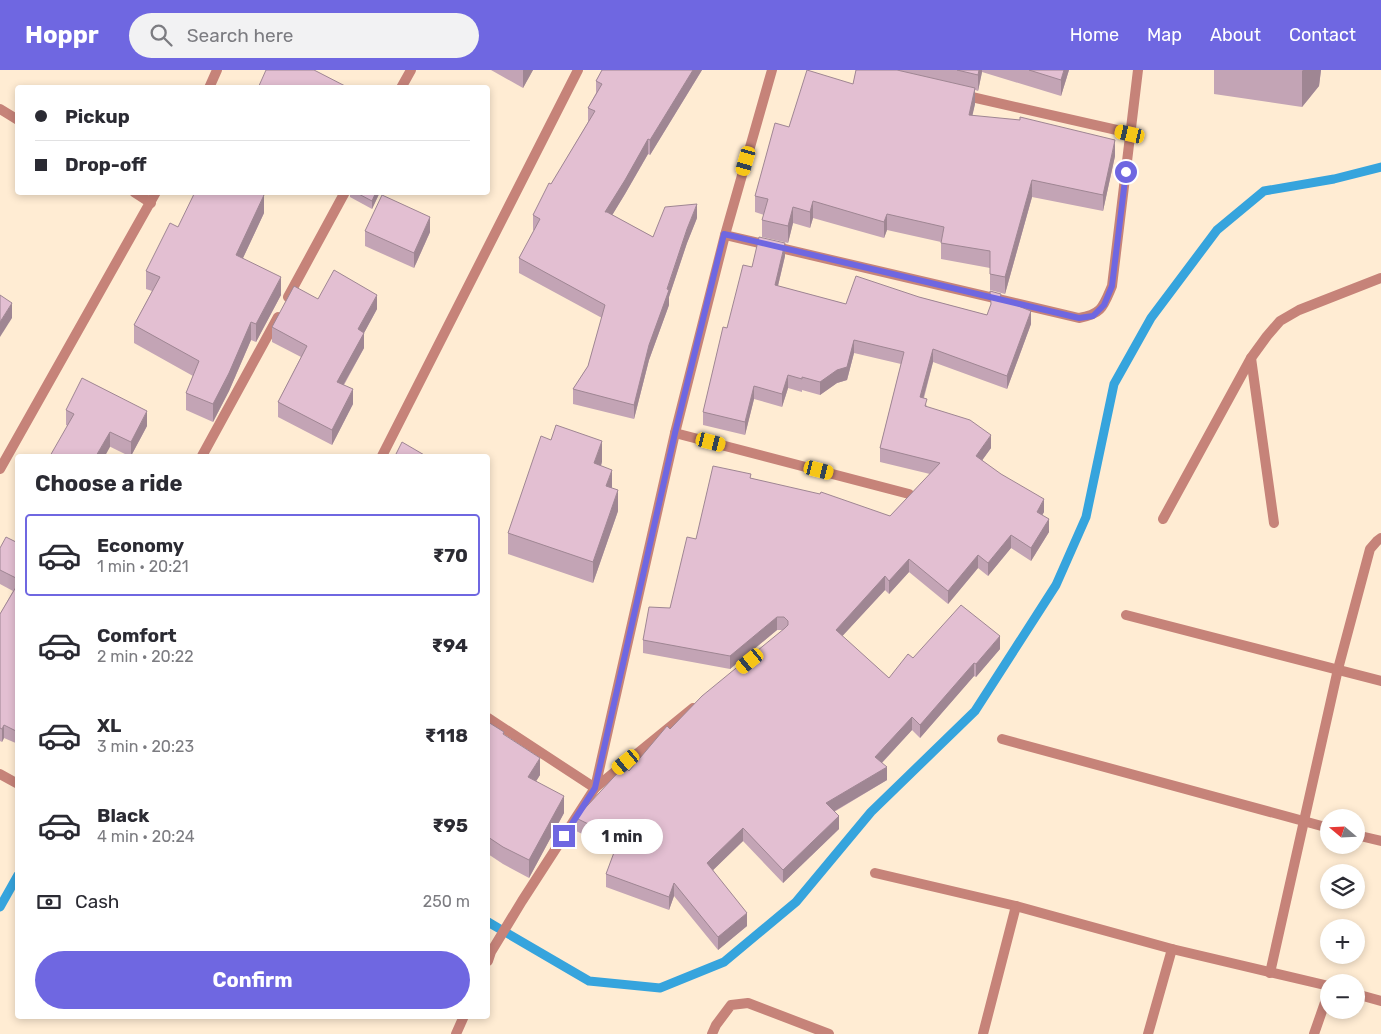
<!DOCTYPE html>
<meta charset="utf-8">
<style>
:root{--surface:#fff;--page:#f2f2f3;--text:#2b2b33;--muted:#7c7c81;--line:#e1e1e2;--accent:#6f67e1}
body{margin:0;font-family:Rubik,sans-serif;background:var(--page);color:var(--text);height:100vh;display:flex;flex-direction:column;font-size:19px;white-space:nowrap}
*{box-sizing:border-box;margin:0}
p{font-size:16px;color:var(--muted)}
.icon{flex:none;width:28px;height:28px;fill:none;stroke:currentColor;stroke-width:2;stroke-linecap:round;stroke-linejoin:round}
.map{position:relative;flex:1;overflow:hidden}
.side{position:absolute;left:15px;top:384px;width:475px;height:565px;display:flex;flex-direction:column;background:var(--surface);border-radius:5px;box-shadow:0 2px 8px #0003}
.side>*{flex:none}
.guide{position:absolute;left:15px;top:15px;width:475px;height:110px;border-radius:5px;box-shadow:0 2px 8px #0003;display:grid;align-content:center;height:110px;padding:0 20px;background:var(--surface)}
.needle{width:32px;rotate:289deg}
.tools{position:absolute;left:1320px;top:739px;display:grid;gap:10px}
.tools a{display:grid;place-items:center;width:45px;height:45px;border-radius:50%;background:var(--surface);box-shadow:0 2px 8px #0003;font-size:25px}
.end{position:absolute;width:22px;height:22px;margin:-11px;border:6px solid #6f67e1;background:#fff;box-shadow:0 0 0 2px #fff}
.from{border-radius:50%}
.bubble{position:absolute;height:35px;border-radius:18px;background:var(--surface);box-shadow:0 2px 8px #0003;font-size:16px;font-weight:700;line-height:35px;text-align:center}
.car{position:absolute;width:15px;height:30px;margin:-15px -8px;border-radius:6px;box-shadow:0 0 4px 1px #0007;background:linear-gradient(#f5c518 24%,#345 0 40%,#f5c518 0 76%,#345 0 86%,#f5c518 0)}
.guide b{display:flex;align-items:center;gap:18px;height:48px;font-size:19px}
.guide b+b{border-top:1px solid var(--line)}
.guide i{width:12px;height:12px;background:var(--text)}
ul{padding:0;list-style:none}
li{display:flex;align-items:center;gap:15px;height:82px;margin:0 10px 8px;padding:0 10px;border:2px solid transparent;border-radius:5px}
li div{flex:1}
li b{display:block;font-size:19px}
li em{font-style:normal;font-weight:700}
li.selected{border-color:var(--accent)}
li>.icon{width:45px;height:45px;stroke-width:1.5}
h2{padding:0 20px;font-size:22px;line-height:60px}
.pay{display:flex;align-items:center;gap:12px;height:55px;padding:0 20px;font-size:19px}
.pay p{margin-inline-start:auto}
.cta{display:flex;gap:10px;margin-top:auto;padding:10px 20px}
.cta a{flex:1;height:58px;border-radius:30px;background:var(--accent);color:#fff;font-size:20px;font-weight:700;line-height:58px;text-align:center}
header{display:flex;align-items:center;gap:30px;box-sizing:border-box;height:70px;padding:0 25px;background:var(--accent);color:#fff}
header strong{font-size:24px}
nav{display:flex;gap:28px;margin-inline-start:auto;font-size:18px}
.search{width:350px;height:45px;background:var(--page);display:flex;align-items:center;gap:12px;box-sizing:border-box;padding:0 18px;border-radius:28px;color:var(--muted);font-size:19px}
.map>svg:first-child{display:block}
</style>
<header>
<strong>Hoppr</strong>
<div class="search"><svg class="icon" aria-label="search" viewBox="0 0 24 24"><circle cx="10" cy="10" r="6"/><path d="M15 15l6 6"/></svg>Search here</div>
<nav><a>Home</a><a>Map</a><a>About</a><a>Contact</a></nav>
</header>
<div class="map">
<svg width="1381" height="964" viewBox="0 0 1381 964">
<rect width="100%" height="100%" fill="#ffecd3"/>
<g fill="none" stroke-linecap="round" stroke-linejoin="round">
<!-- stream -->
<g stroke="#36a4dd" stroke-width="9">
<polyline points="0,837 18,805"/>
<polyline points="488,852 589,911 660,918 724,892 796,832 871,742 975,641 1056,515 1086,447 1114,314 1151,248 1217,160 1264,121 1334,109 1381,97"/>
</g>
<!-- minor -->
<g stroke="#c68379" stroke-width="10">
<polyline points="209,18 217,0"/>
<polyline points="401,18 411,0"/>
<polyline points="963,25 1130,63"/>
<polyline points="0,39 18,50"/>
<polyline points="134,122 151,133"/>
<path d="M725,165L1079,248C1102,244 1103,237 1112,216L1138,0"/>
<polyline points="288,227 345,122"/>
<polyline points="1251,288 1274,453"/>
<polyline points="675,363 909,424"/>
<polyline points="202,386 278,247"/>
<polyline points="382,386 578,0"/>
<polyline points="0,399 156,122"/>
<polyline points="1163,449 1251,288 1267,266 1280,251 1299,240 1381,208"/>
<polyline points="1126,545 1381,611"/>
<polyline points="488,648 595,718 693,638"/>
<polyline points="1002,669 1329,758"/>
<polyline points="0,704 18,714"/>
<polyline points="1356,765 1381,771"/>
<polyline points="875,803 1016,836 1172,879 1329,916"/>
<polyline points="488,891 491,882 522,831 595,718 675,363 725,165 772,0"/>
<polyline points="1270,903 1338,599 1370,479 1377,471 1381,468"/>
<polyline points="1356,924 1381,931"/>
<polyline points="456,964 464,946"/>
<polyline points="712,964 716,955 731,935 748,933 829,964"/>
<polyline points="983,964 1016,836"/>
<polyline points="1148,964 1172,879"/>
<polyline points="1314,964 1329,921"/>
</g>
</g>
<!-- wall -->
<g fill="#c3a4b5">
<polygon points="491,0 533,0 523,18"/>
<polygon points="602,0 702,0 650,85 648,84 625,124 612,145 653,167 697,148 687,173 669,227 669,235 649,290 634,349 573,334 573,319 588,296 602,248 519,203 519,188 534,161 533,160 533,145 588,52 588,38 596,23 596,11"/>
<polygon points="856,0 1069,0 1061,26 982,2 978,21 975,20 975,34 972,45 1115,86 1103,141 1032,127 1005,224 990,220 990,198 941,189 941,172 887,160 884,168 813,148 810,158 793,153 788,173 762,167 762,150 764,145 755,142 755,126 789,57 853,14"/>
<polygon points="1214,0 1321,0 1319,16 1302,37 1214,24"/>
<polygon points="260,122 264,143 243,188 281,225 256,272 251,270 229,321 213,352 186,340 186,323 193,306 134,273 134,255 152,221 146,219 146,201"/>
<polygon points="350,122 380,122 372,139 350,127"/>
<polygon points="365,161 430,162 414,198 365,176"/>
<polygon points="785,186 778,216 846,234 919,227 987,245 1001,230 1031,254 1007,319 933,292 924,328 927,337 991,378 982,390 1044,442 1042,445 1049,462 1031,491 1011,478 988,506 978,498 948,534 909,502 889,524 885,520 842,566 889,608 913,588 1000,579 976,607 974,606 920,668 912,660 882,693 887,710 834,742 839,759 783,813 743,771 713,800 747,856 718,880 674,826 669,840 606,817 606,804 615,780 576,761 576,748 629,701 670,659 783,560 777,560 730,599 643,583 643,570 670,538 696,469 751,408 890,446 930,404 880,392 880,378 901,294 854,283 847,310 837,313 820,325 802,320 802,322 788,318 782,337 754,329 745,365 703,355 703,342 727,258 752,197"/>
<polygon points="318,229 377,239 364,263 364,278 344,315 353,334 332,375 278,347 278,332 301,287 272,272 272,257"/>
<polygon points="66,340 147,356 131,386 129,386 66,355"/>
<polygon points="602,392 601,396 612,418 618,441 593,513 508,484 508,463"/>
<polygon points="18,473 18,674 4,668 2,672 0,671 0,544 13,521 0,514 0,478"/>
<polygon points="488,652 504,665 540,705 536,711 564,743 529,808 503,794 488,784"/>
</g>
<!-- shaded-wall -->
<g fill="#9f8693">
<polygon points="523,0 533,0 523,18"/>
<polygon points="693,0 702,0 650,85 650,70"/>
<polygon points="979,0 982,0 982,2 978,21 978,5"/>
<polygon points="1064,0 1069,0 1061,26 1061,10"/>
<polygon points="1303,0 1321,0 1319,16 1302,37 1302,1"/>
<polygon points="975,18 975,34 969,61 969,45"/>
<polygon points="648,69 648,84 625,124 605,157 605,142"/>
<polygon points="1115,70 1115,86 1103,141 1103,125"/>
<polygon points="1032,110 1032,127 1005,224 1005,207"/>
<polygon points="257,122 260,122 260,134 264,125 264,143 236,203 236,185"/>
<polygon points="376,122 380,122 372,139 372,131"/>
<polygon points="813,131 813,148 810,158 810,142"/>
<polygon points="697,134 697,148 687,173 669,227 669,235 649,290 634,349 634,335 649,275 687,159"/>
<polygon points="793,137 793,153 788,173 788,156"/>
<polygon points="887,144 887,160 884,168 884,152"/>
<polygon points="430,147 430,162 414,198 414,183"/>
<polygon points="785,173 785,186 775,228 775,215"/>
<polygon points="281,207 281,225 256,272 256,254"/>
<polygon points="377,225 377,239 364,263 364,278 337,326 337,312 358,259"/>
<polygon points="12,233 12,248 0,267 0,252"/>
<polygon points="1031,241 1031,254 1007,319 1007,306"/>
<polygon points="251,252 251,270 229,321 213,352 213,334"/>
<polygon points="854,270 854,283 847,310 837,313 820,325 820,312"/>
<polygon points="933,279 933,292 920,340 920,327"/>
<polygon points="788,305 788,318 782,337 782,324"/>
<polygon points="754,316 754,329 745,365 745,352"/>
<polygon points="353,319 353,334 332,375 332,360"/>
<polygon points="147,341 147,356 131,386 131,372"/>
<polygon points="110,362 110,377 105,386 96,386"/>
<polygon points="991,365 991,378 976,399 976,386"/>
<polygon points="602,371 602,392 594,415 594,393"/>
<polygon points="612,400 612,421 606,416"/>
<polygon points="618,420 618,441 593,513 593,492"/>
<polygon points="1044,429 1044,442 1037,455 1037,442"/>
<polygon points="1049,449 1049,462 1031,491 1031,478"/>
<polygon points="1011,465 1011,478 988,506 988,493"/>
<polygon points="978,485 978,498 948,534 948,521"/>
<polygon points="909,489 909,502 889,524 889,511"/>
<polygon points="885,506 885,520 836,573 836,560"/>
<polygon points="777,547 777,560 730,599 730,586"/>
<polygon points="1000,566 1000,579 976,607 976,594"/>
<polygon points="974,593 974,606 920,668 920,655"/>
<polygon points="912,647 912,660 875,700 875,687"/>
<polygon points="4,655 4,668 2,672 2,659"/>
<polygon points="540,688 540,705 528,724 528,707"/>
<polygon points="887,697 887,710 826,746 826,733"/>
<polygon points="564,726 564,743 529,808 529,790"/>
<polygon points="839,746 839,759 783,813 783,800"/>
<polygon points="743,758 743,771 707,806 707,793"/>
<polygon points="674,813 674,826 669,840 669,827"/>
<polygon points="747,843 747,856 718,880 718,867"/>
</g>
<!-- building -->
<g fill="#e3bfd2" stroke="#9f8693">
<polygon points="266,0 314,0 349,18 258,18"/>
<polygon points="602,0 693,0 650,70 648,69 625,110 605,142 607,142 653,167 665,137 697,134 687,159 667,219 669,220 649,275 634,335 573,319 588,296 605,235 519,188 540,149 533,145 549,113 551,114 595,41 588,38 602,14 596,11"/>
<polygon points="807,0 853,14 856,0 897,0 975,18 969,45 1020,50 1020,47 1115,70 1103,125 1032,110 1005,207 990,204 990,181 941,173 944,157 887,144 884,152 813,131 810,142 793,137 788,156 762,150 768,129 755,126 775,53 789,57"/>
<polygon points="957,0 979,0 978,5"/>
<polygon points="1029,0 1064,0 1061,10"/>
<polygon points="195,122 257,122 264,125 236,185 281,207 256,254 251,252 229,303 213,334 186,323 199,291 134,255 160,207 146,201 170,153 178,157"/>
<polygon points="355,122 376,122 372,131"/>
<polygon points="382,125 430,147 414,183 365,161"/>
<polygon points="759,167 785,173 775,215 846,234 856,206 919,227 987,245 991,234 990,221 1001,224 1000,229 1031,241 1007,306 933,279 920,327 927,329 925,336 970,350 991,365 976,386 1001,404 1044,429 1037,442 1049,449 1031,478 1011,465 988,493 978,485 948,521 909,489 889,511 885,506 836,560 889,608 908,584 913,588 961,535 1000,566 976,594 974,593 920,655 912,647 875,687 887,697 826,733 839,746 783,800 743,758 707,793 747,843 718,867 674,813 669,827 606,804 619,769 576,748 624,696 629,701 667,656 670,659 702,626 785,558 788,555 788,551 784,547 777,547 730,586 643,570 649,537 670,538 687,467 696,469 713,396 751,404 750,408 820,424 821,422 890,446 940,393 880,378 904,282 854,270 847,297 837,300 820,312 802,307 802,309 788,305 782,324 754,316 745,352 703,342 723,257 727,258 743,195 752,197"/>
<polygon points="334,200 377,225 358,259 364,263 337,312 353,319 332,360 278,332 307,276 272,257 294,216 318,229"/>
<polygon points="0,225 12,233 0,252"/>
<polygon points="82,308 147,341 131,372 110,362 96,386 50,386 74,344 66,340"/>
<polygon points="556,355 602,371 594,393 612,400 606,416 618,420 593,492 508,463 541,366 551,370"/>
<polygon points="402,372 426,386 395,386"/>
<polygon points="6,467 18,473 18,509 0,500 0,478"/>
<polygon points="16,517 18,518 18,662 4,655 2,659 0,658 0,544"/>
<polygon points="488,652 504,662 503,664 540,688 528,707 564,726 529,790 503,777 488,767"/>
</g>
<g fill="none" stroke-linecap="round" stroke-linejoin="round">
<!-- route -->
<polyline stroke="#6f67e1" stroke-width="6" points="564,766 595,718 675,363 724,164 1079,248 1093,246 1104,235 1112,216 1126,102"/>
</g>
</svg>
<div class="tools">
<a><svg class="needle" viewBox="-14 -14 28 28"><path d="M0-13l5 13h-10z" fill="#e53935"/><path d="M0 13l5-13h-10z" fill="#7c7c81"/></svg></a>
<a><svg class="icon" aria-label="layers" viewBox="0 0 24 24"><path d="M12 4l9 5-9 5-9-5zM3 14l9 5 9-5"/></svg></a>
<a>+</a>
<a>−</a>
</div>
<i class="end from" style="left:1126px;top:102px"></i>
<i class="end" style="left:564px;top:766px"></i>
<div class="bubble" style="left:581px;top:749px;width:82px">1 min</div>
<i class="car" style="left:1130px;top:64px;rotate:283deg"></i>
<i class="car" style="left:746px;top:91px;rotate:196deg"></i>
<i class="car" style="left:711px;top:372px;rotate:104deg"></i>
<i class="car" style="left:819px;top:400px;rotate:104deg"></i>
<i class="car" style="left:750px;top:591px;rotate:231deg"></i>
<i class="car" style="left:626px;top:692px;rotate:231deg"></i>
<div class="guide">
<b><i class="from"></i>Pickup</b>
<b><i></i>Drop-off</b>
</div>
<section class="side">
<h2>Choose a ride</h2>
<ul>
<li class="selected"><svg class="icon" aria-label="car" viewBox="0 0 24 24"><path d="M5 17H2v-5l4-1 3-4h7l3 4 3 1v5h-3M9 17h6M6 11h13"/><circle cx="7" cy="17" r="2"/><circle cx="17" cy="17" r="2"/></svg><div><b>Economy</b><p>1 min · 20:21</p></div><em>₹70</em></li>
<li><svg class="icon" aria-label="car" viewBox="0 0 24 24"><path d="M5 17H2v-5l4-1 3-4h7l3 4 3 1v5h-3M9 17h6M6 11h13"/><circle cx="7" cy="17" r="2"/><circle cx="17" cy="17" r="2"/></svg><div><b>Comfort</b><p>2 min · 20:22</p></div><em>₹94</em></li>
<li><svg class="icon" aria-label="car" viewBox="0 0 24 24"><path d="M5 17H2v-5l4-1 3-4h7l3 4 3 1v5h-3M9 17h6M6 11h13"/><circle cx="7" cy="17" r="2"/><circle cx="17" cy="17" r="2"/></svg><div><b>XL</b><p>3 min · 20:23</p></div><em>₹118</em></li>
<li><svg class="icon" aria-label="car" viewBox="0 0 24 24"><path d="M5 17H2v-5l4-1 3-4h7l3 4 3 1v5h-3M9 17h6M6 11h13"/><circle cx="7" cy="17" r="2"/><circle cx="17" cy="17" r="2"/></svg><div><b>Black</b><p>4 min · 20:24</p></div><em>₹95</em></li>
</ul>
<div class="pay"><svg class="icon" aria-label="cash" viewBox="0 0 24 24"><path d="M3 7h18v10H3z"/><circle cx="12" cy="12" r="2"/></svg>Cash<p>250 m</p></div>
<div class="cta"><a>Confirm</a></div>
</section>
</div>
